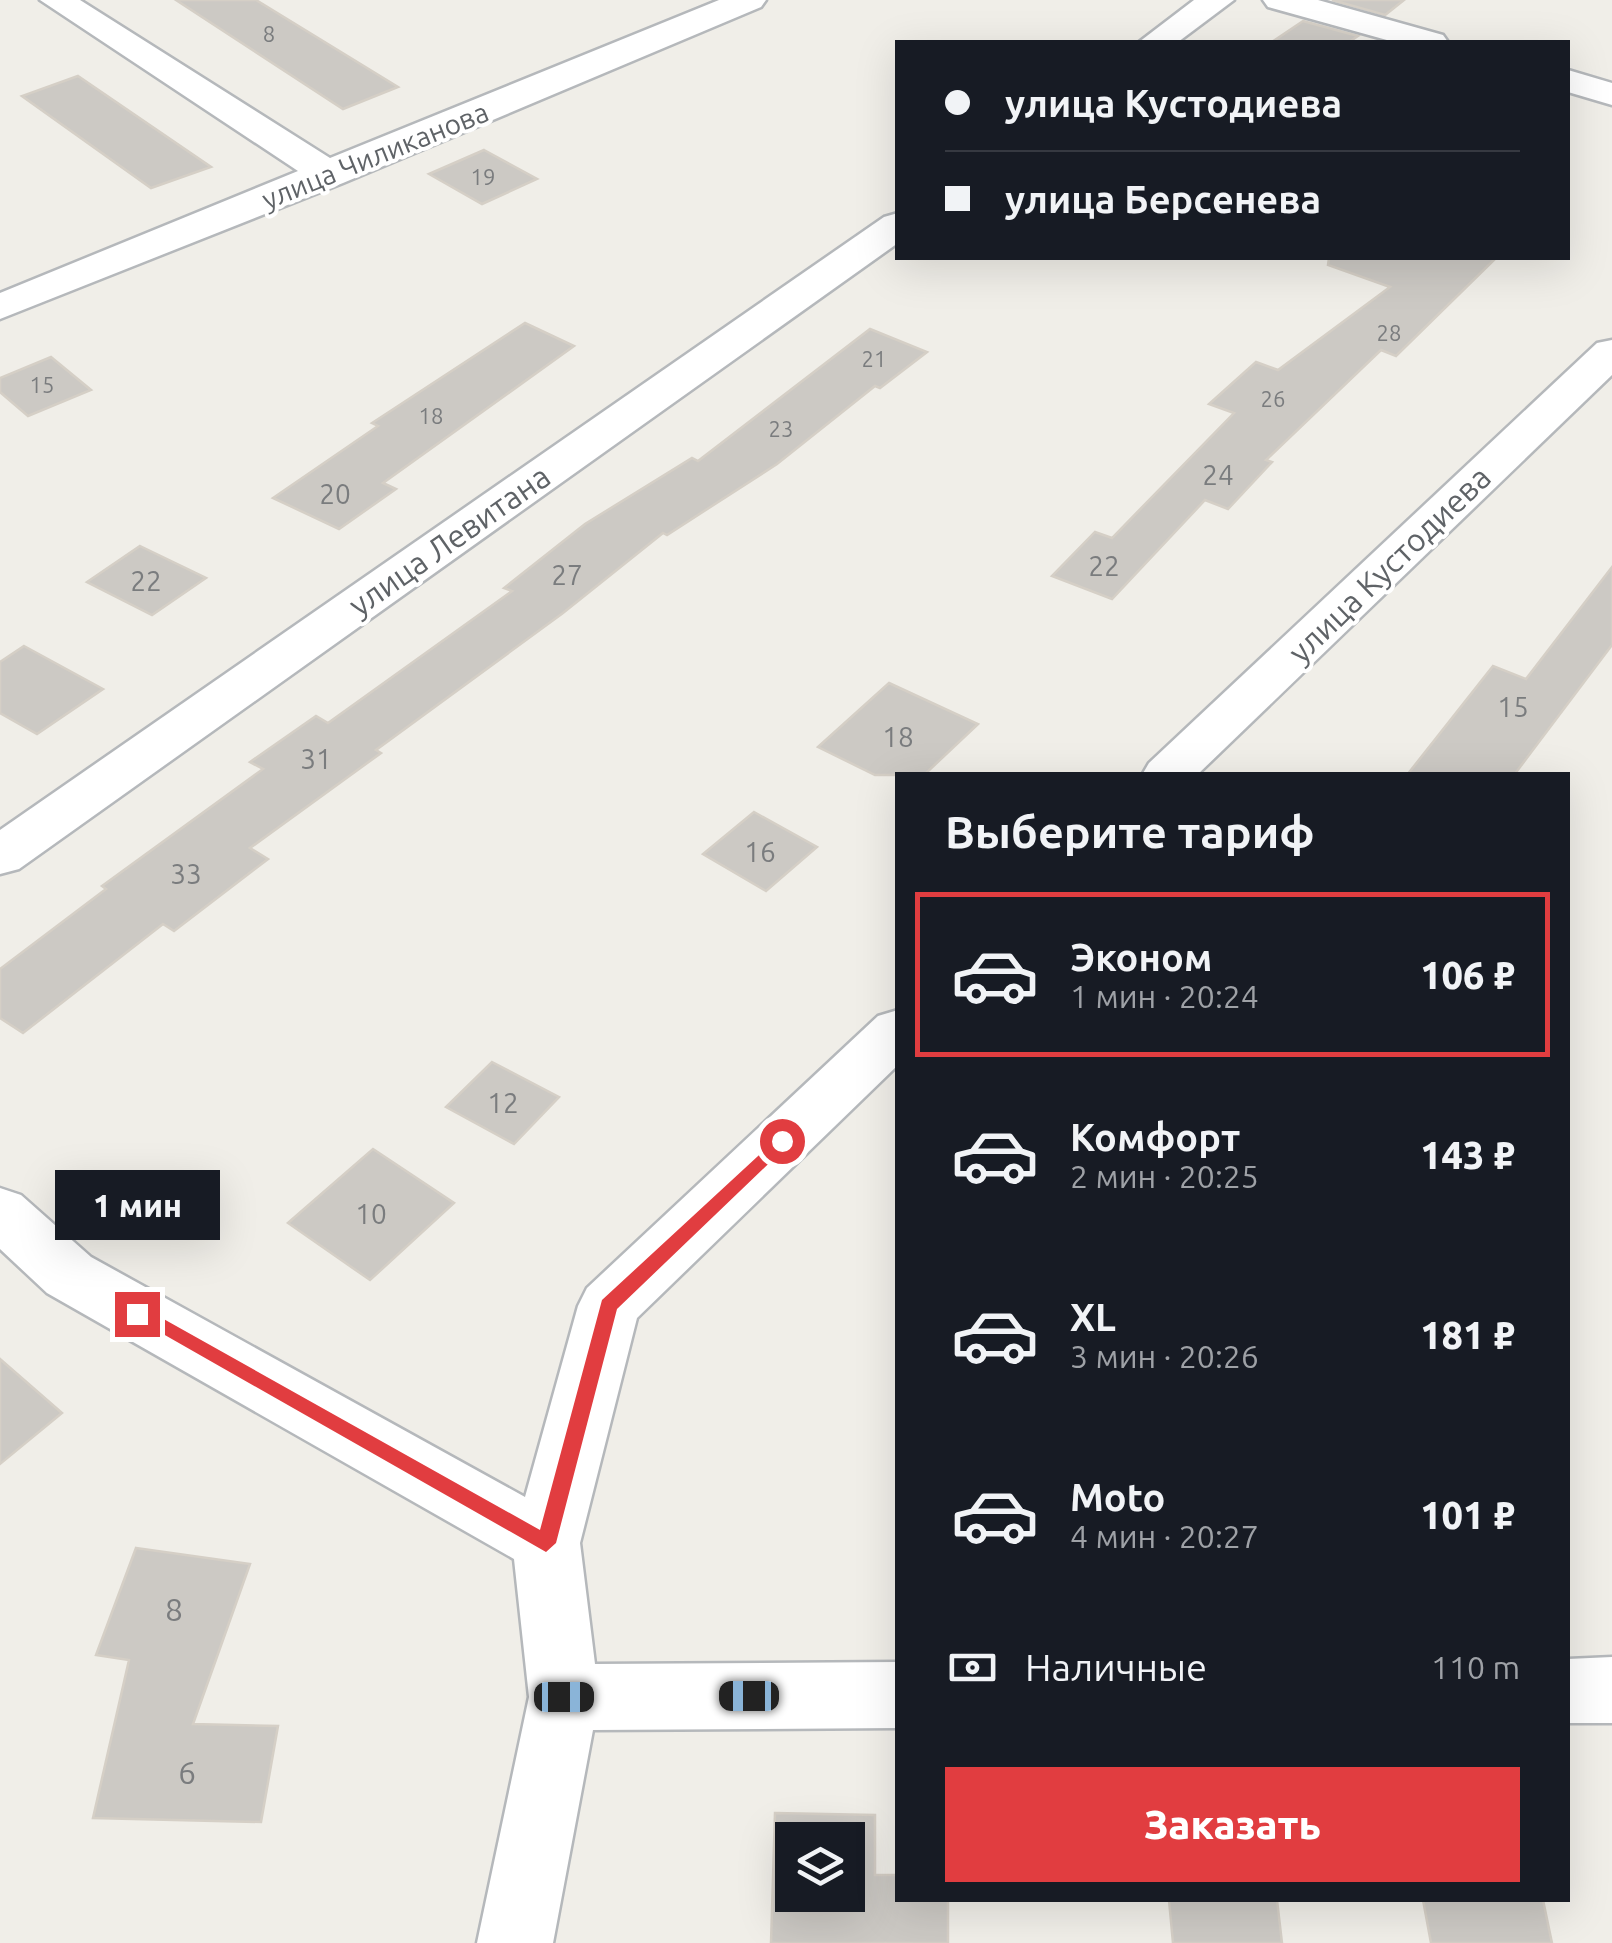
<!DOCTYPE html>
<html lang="ru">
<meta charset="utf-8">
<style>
:root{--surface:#171b24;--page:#20242c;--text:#f1f3f6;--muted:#9ea1a6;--line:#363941;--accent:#e13d40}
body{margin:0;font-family:Ubuntu,sans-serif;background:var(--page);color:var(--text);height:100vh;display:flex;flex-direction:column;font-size:38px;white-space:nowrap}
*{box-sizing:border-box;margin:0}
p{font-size:32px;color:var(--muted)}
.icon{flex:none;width:55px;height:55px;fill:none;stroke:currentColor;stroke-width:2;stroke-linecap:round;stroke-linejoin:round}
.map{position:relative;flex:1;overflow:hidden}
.details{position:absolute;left:895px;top:772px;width:675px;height:1130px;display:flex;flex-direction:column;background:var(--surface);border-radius:0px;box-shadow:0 10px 40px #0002}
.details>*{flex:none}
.guide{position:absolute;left:895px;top:40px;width:675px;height:220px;border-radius:0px;box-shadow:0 10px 40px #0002;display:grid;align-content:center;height:220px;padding:0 50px;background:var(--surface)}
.tools{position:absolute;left:775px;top:1822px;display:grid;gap:20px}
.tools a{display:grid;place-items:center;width:90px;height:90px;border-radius:0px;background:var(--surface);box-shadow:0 10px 40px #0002;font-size:50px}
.end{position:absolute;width:45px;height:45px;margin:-22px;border:12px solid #e13d40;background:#fff;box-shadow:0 0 0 5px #fff}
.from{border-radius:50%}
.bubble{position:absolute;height:70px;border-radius:0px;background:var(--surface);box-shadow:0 10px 40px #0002;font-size:32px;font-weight:800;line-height:70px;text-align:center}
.car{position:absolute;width:30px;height:60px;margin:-30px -15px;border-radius:12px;box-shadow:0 0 8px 2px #0007;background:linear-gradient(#222 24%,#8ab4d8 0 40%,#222 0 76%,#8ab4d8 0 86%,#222 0)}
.guide b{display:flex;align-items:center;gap:35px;height:95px;font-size:38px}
.guide b+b{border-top:2px solid var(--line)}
.guide i{width:25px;height:25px;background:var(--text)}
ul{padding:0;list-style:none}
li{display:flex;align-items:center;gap:30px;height:165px;margin:0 20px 15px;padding:0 30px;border:5px solid transparent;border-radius:0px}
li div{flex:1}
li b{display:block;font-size:38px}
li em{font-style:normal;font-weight:800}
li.current{border-color:var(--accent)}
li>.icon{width:90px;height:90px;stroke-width:1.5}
h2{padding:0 50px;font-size:45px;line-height:120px}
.pay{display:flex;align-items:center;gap:25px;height:110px;padding:0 50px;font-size:38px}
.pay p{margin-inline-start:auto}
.action{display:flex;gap:20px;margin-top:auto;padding:20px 50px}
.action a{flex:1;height:115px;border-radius:0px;background:var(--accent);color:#fff;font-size:40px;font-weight:800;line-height:115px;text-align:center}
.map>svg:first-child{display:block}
</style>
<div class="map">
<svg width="1612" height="1943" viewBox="0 0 1612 1943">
<rect width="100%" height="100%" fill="#f0eee8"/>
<!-- building -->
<g fill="#ccc9c4" stroke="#d5cfc6" stroke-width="2.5" fill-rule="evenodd">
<polygon points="176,0 256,0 398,87 343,109"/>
<polygon points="1332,0 1404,0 1385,15"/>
<polygon points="1303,21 1358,36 1349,42 1272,42"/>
<polygon points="78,76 211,167 151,188 22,96"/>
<polygon points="484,150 537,179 482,204 429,174"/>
<polygon points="1329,258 1496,258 1396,356 1381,350 1266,460 1272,462 1228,509 1205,500 1112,599 1052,576 1095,532 1112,538 1234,413 1209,404 1256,362 1278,370 1390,287 1328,265"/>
<polygon points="525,323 574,346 383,483 396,489 339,529 273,498 378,426 372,423"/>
<polygon points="870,329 927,352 880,388 875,386 777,464 667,535 663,533 563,613 376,750 381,753 250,848 268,859 174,931 163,924 23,1033 0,1018 0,969 106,889 102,886 263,769 250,762 316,716 328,723 512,591 504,588 585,524 692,458 698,461"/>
<polygon points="51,357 91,390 28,416 0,392 0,378"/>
<polygon points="140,546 206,578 152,615 87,582"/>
<polygon points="1612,567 1612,645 1514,775 1407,775 1493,666 1526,679"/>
<polygon points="24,646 103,689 37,734 0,713 0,662"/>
<polygon points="889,683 978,724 924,775 875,775 818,747"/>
<polygon points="754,812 817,847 766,891 703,854"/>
<polygon points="492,1062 559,1097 514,1144 446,1107"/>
<polygon points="373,1149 454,1203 370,1280 288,1223"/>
<polygon points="0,1359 62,1413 0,1464"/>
<polygon points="136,1548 250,1564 193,1724 278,1726 261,1822 93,1818 129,1660 96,1655"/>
<path d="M775,1813L875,1815V1875H898V1900H948V1943H771ZM792,1840H848V1895H792Z"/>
<polygon points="1169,1900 1277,1900 1282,1943 1173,1943"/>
<polygon points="1423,1900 1543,1900 1552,1943 1431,1943"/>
</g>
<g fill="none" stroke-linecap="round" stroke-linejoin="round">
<!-- minor casing -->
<g stroke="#b5b8bb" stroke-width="5">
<g id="minor">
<polygon points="40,0 80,0 330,158 719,0 766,0 761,7 343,183 0,319 0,293 298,171"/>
<polygon points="1194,0 1234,0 1178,42 1139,42"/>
<polygon points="1263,0 1318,0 1443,35 1448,42 1394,42 1268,7"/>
<polygon points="1568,70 1612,83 1612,105 1568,92"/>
<polygon points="898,213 898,243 19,869 0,874 0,830 884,217"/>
<polygon points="1612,340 1612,375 1197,775 1142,775 1149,763 1597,343"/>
<polygon points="898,1010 898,1065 637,1318 580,1543 595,1664 898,1662 898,1728 593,1730 553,1943 477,1943 529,1697 514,1559 47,1293 0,1249 0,1188 21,1195 91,1257 525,1497 578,1306 587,1288 878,1016"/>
<polygon points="1612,1657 1612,1723 1568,1723 1568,1659"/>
</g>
</g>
<!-- minor -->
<use href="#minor" fill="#fff" fill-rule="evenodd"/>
</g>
<!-- route -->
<polygon fill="#e13d40" points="782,1134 788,1136 788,1145 617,1309 556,1543 546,1552 128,1314 137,1306 144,1308 540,1530 602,1300"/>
<g text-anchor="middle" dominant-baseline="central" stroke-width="8" stroke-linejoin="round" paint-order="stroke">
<!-- far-number labels -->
<g font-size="22" fill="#7a7c7e">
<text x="269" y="33">8</text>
<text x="483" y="176">19</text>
<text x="1389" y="332">28</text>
<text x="874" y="358">21</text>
<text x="42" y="384">15</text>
<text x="1273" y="398">26</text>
<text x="431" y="415">18</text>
<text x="781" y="428">23</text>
</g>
<!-- far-street labels -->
<g font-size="28" fill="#5f6367" stroke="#fff">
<text transform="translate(375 155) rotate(-22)">улица Чиликанова</text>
</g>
<!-- number labels -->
<g font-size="28" fill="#7a7c7e">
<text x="1218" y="474">24</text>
<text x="335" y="493">20</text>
<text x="1104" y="565">22</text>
<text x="567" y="574">27</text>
<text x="146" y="580">22</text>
<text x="1513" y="706">15</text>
<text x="898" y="736">18</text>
<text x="316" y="758">31</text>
<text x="760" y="851">16</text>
<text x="186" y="873">33</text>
<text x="503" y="1102">12</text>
<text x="371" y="1213">10</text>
</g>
<!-- street labels -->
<g font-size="32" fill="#5f6367" stroke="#fff">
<text transform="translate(449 540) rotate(-35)">улица Левитана</text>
<text transform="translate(1389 564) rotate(-44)">улица Кустодиева</text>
</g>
<!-- near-number labels -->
<g font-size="32" fill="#7a7c7e">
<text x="174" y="1609">8</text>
<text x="187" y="1772">6</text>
</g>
</g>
</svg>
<div class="tools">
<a><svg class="icon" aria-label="layers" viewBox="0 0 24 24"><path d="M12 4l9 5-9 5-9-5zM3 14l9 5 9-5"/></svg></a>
</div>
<i class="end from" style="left:782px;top:1141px"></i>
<i class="end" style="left:137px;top:1314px"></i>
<div class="bubble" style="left:55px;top:1170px;width:165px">1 мин</div>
<i class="car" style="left:749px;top:1696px;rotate:270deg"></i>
<i class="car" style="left:564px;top:1697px;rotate:90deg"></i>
<div class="guide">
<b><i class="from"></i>улица Кустодиева</b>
<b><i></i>улица Берсенева</b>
</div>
<section class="details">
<h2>Выберите тариф</h2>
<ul>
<li class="current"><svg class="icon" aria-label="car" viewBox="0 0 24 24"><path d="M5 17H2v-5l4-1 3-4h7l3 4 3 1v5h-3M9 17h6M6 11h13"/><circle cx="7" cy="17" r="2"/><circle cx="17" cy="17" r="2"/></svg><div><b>Эконом</b><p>1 мин · 20:24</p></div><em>106 ₽</em></li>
<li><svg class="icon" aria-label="car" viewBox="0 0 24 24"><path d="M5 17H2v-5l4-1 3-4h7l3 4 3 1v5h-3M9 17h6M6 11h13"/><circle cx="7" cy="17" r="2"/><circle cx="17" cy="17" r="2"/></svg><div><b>Комфорт</b><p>2 мин · 20:25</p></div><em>143 ₽</em></li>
<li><svg class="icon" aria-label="car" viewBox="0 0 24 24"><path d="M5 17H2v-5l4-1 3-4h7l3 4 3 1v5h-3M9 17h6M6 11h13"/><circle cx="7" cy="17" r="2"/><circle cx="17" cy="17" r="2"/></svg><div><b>XL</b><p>3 мин · 20:26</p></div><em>181 ₽</em></li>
<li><svg class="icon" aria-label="car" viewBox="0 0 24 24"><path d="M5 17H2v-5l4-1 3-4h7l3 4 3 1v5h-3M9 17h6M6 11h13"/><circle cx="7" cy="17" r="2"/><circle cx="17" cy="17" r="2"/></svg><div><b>Moto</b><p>4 мин · 20:27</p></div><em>101 ₽</em></li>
</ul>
<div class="pay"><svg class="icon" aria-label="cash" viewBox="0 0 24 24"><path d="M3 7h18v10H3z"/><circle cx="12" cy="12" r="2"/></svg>Наличные<p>110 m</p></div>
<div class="action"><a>Заказать</a></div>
</section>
</div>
